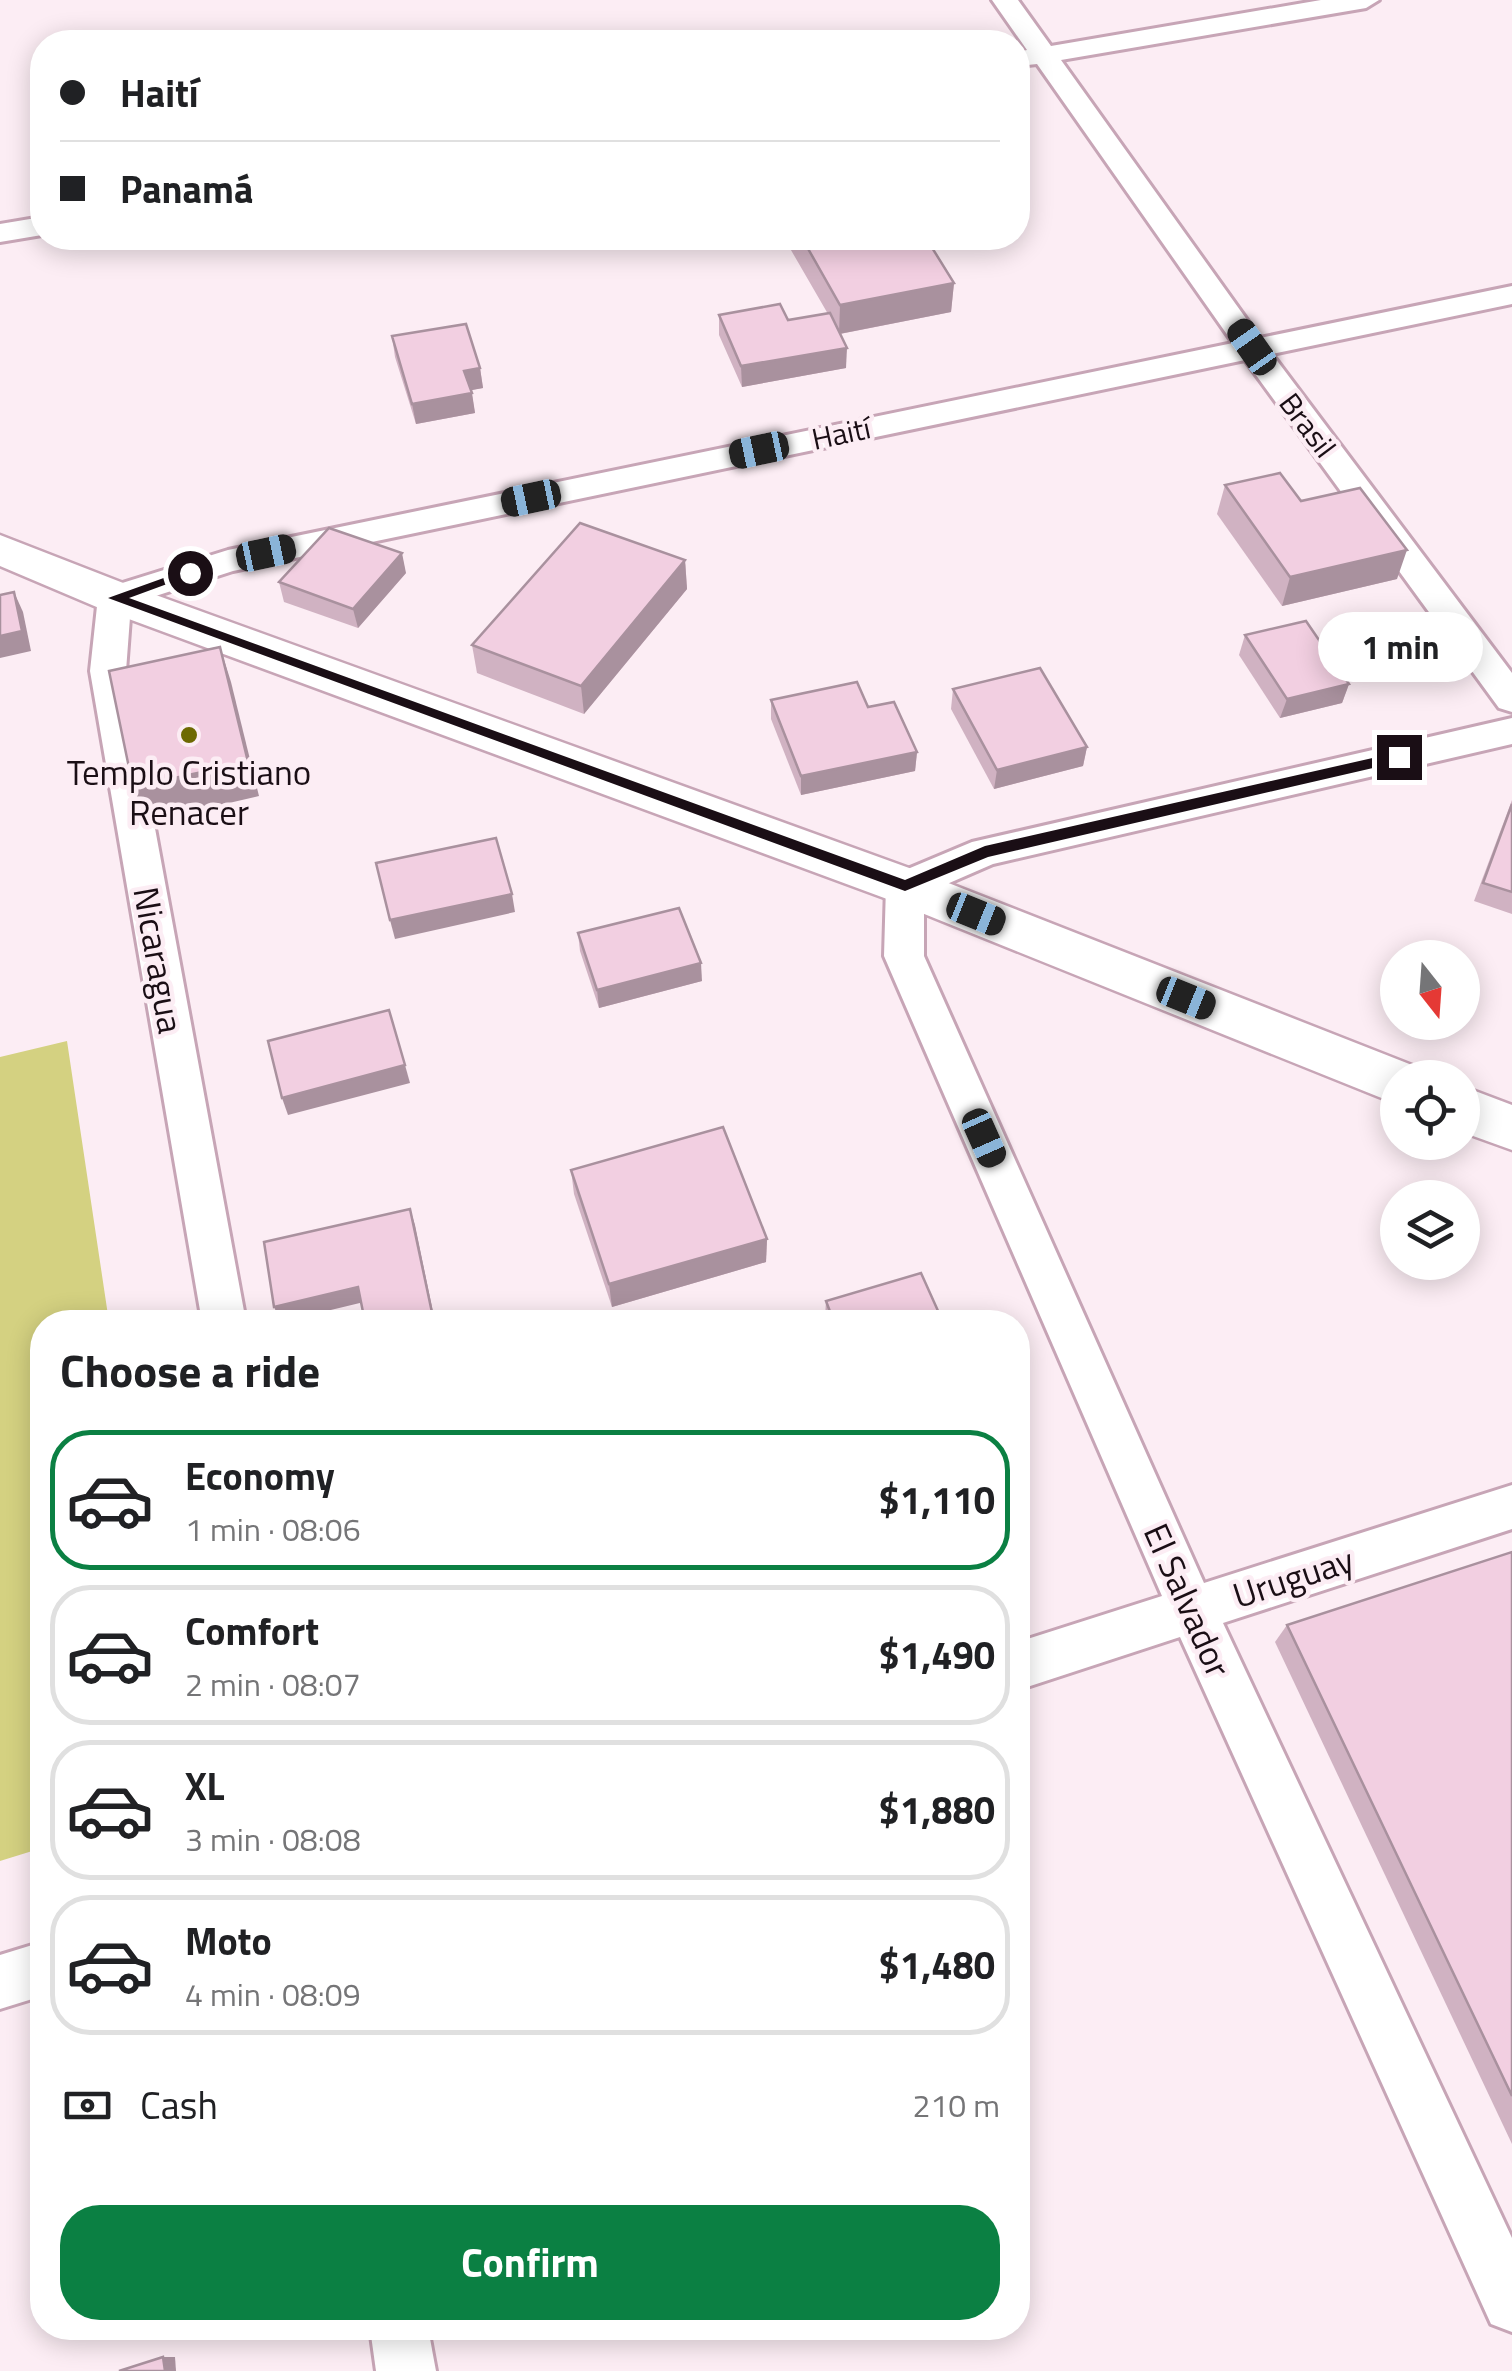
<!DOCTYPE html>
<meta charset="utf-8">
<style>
:root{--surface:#fff;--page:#f2f2f2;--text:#202124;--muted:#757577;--line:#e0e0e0;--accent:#0b8043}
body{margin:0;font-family:"Titillium Web",sans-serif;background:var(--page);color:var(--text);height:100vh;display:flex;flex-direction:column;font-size:38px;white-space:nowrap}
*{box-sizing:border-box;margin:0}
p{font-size:32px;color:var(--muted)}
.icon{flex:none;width:55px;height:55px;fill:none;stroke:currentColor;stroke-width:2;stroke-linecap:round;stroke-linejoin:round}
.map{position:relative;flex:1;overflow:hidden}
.panel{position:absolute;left:30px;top:1310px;width:1000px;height:1030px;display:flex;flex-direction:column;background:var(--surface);border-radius:40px;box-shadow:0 5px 25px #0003}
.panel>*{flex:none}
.guide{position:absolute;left:30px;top:30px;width:1000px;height:220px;border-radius:40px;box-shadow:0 5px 25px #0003;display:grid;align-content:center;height:220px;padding:0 30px;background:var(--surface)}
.needle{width:65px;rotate:163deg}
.fabs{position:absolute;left:1380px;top:940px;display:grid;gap:20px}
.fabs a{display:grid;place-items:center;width:100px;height:100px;border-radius:50%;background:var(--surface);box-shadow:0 5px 25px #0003;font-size:50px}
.end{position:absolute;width:45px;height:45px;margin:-22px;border:12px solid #1a0e15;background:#fff;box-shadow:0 0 0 5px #fff}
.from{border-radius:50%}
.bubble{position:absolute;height:70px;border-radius:35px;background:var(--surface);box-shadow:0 5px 25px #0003;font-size:32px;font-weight:700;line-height:70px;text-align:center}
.car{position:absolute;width:30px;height:60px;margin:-30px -15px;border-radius:12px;box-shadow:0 0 8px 2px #0007;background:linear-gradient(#222 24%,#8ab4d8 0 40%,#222 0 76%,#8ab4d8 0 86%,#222 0)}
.guide b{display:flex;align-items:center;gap:35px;height:95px;font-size:38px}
.guide b+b{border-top:2px solid var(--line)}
.guide i{width:25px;height:25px;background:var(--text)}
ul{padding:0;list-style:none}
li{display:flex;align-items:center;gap:30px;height:140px;margin:0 20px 15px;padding:0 10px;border:5px solid var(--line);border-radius:40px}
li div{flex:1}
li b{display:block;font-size:38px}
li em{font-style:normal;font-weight:700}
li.selected{border-color:var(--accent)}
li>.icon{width:90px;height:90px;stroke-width:1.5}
h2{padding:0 30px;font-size:45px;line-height:120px}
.pay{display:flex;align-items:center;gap:25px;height:110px;padding:0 30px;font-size:38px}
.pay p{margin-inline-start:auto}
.primary-button{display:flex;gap:20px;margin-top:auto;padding:20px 30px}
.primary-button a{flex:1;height:115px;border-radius:40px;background:var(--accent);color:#fff;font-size:40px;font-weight:700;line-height:115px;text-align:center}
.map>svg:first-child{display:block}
</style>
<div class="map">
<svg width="1512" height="2371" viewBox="0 0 1512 2371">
<rect width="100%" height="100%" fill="#fcedf4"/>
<!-- green -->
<polygon fill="#d4d181" points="67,1041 109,1322 42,1322 42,1848 0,1861 0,1057"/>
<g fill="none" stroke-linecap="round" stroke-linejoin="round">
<!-- street casing -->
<g stroke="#c7a5b6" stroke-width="6">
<g id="street">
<polygon points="992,0 1018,0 1051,46 1321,0 1379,0 1366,8 1061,60 1260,338 1512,286 1512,304 1272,354 1512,673 1512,712 1499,708 1245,360 233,571 131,604 126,671 246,1322 202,1322 90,671 98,597 103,589 228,550 1233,343 1037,64 1018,66 1018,52 1027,50"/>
<polygon points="42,217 42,235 0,242 0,224"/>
<polygon points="1512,718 1512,744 993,864 924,894 924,956 1204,1583 1512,1485 1512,1529 1223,1623 1512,2238 1512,2332 1491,2324 1180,1637 1018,1690 1018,1642 1162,1596 884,956 886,886 891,876 972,842"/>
<polygon points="42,1942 42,1996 0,2009 0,1955"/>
<polygon points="370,2328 428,2328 436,2371 376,2371"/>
</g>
</g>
<!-- secondary casing -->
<g stroke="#c7a5b6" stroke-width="5">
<g id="secondary">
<polygon points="0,535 131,586 923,873 1417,1067 1422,1078 1398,1078 1398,1104 1379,1097 887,899 99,608 0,566"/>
<polygon points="1462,1086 1512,1105 1512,1150 1462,1132"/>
</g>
</g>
<!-- street -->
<use href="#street" fill="#fff" fill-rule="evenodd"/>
<!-- secondary -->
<use href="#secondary" fill="#fff" fill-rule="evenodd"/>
</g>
<!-- wall -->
<g fill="#d0b2c2">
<polygon points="784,238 926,238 954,283 951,312 840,334 846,368 742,387 719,335 719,315 788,320 828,314"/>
<polygon points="392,336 480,368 483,388 471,390 475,413 416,424 395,357"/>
<polygon points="1225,485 1301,501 1397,579 1282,606 1217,514"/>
<polygon points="685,560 687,589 584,714 477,673 472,645"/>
<polygon points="406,573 358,628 284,602 279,582"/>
<polygon points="1245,635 1349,684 1342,703 1280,718 1239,655"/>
<polygon points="953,689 1087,747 1083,766 994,789 951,709"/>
<polygon points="771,700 868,707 917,752 915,771 801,795 771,719"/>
<polygon points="1512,800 1512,914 1474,901"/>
<polygon points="578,933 702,981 599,1008 580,951"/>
<polygon points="571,1170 767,1239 766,1262 612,1307 574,1194"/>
<polygon points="826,1301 943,1322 827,1322 825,1317"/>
<polygon points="1512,1552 1512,2144 1275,1642 1287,1625"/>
</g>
<!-- shaded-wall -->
<g fill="#a9919e">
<polygon points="954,283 951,312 839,334 840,305"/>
<polygon points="847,348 846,368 742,387 741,366"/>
<polygon points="480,368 483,388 467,391 464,371"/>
<polygon points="472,393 475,413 416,424 412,404"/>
<polygon points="1407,550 1397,579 1282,606 1290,577"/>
<polygon points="402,553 406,573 358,628 353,609"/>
<polygon points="685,560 687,589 584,714 581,686"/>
<polygon points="14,592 23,612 31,651 0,658 0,636"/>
<polygon points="220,647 231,682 259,796 147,822 133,787"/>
<polygon points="1349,684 1342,703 1280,718 1287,699"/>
<polygon points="1087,747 1083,766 994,789 997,770"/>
<polygon points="917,752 915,771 801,795 801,776"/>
<polygon points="512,894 515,912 395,939 390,920"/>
<polygon points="701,963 702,981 599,1008 597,990"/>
<polygon points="405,1065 410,1083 288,1115 282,1098"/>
<polygon points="410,1209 415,1225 435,1322 434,1322"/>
<polygon points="767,1239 766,1262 612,1307 609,1284"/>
<polygon points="358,1287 364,1302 281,1322 274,1307"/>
<polygon points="163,2357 175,2357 176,2371 165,2371"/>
</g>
<!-- building -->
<g fill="#f2cfe1" stroke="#a9919e" stroke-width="2.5">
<polygon points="802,238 926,238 954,283 840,305"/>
<polygon points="780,304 788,320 830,313 847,348 741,366 719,315"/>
<polygon points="466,324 480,368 464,371 472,393 412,404 392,336"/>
<polygon points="1280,473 1301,501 1360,488 1407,550 1290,577 1225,485"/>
<polygon points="580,523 685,560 581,686 472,645"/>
<polygon points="329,528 402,553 353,609 279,582"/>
<polygon points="14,592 22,631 0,636 0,595"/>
<polygon points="1306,621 1349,684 1287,699 1245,635"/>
<polygon points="220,647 248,762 133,787 109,671"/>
<polygon points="1040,668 1087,747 997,770 953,689"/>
<polygon points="857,682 868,707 894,702 917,752 801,776 771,700"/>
<polygon points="1512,804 1512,892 1483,883"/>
<polygon points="496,838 512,894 390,920 376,863"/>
<polygon points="679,908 701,963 597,990 578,933"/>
<polygon points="389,1010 405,1065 282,1098 268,1041"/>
<polygon points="723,1127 767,1239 609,1284 571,1170"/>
<polygon points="410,1209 434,1322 365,1322 358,1287 274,1307 264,1242"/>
<polygon points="921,1273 943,1322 834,1322 826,1301"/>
<polygon points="1512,1552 1512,2096 1287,1625"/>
<polygon points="163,2357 165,2371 119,2371"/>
</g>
<!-- route -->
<polygon fill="#1a0e15" points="186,570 197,573 129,598 905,880 985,846 1399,752 1406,757 1399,762 988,857 905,891 108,598"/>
<!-- markers -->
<circle fill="#6d6902" stroke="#fcedf4" stroke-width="4" cx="189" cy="735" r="10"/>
<g text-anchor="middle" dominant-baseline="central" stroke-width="9" stroke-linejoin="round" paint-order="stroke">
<!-- far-street labels -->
<g font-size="30" fill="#1a0e15" stroke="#fcedf4">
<text transform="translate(1308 425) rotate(53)">Brasil</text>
<text transform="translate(841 433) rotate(-12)">Haití</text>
</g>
<!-- poi labels -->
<g font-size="35" fill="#1a0e15" stroke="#fcedf4">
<text x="189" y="772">Templo Cristiano<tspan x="189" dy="40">Renacer</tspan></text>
</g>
<!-- street labels -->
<g font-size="35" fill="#1a0e15" stroke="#fcedf4">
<text transform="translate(159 960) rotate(80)">Nicaragua</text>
<text transform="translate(1293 1577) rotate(-18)">Uruguay</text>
<text transform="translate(1188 1600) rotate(66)">El Salvador</text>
</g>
</g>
</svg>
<div class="fabs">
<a><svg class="needle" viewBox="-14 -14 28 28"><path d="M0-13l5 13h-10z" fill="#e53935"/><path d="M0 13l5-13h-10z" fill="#757577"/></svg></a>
<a><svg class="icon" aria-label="locate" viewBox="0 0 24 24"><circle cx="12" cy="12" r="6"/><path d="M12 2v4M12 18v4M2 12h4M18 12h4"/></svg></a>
<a><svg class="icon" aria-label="layers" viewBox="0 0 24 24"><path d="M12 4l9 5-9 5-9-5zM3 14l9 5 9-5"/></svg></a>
</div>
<i class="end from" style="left:190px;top:573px"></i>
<i class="end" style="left:1399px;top:757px"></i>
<div class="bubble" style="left:1318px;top:612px;width:165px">1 min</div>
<i class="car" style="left:1252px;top:347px;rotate:325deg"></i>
<i class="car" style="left:759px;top:450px;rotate:258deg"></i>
<i class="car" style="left:531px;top:498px;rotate:258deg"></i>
<i class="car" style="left:266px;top:553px;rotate:78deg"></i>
<i class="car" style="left:976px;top:914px;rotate:112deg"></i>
<i class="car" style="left:1186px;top:998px;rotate:112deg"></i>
<i class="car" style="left:984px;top:1138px;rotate:156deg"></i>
<div class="guide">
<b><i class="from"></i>Haití</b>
<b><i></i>Panamá</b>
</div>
<section class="panel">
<h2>Choose a ride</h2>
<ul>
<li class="selected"><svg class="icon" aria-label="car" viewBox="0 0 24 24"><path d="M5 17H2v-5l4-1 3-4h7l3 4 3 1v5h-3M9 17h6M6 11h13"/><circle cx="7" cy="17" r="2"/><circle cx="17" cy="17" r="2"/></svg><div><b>Economy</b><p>1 min · 08:06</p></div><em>$1,110</em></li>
<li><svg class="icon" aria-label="car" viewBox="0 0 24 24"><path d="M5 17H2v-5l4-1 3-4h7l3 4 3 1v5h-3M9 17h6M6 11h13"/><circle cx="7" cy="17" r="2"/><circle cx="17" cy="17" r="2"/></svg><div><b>Comfort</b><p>2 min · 08:07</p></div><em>$1,490</em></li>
<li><svg class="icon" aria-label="car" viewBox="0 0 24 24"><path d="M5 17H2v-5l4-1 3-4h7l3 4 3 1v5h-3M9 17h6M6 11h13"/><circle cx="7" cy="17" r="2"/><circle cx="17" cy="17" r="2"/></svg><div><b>XL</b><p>3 min · 08:08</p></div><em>$1,880</em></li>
<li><svg class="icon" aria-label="car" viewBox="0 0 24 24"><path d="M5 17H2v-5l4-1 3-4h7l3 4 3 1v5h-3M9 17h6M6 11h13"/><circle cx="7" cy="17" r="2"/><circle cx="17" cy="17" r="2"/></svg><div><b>Moto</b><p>4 min · 08:09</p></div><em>$1,480</em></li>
</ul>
<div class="pay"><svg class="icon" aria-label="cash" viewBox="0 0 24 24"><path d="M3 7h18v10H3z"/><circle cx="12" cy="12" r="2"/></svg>Cash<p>210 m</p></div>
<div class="primary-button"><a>Confirm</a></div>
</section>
</div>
